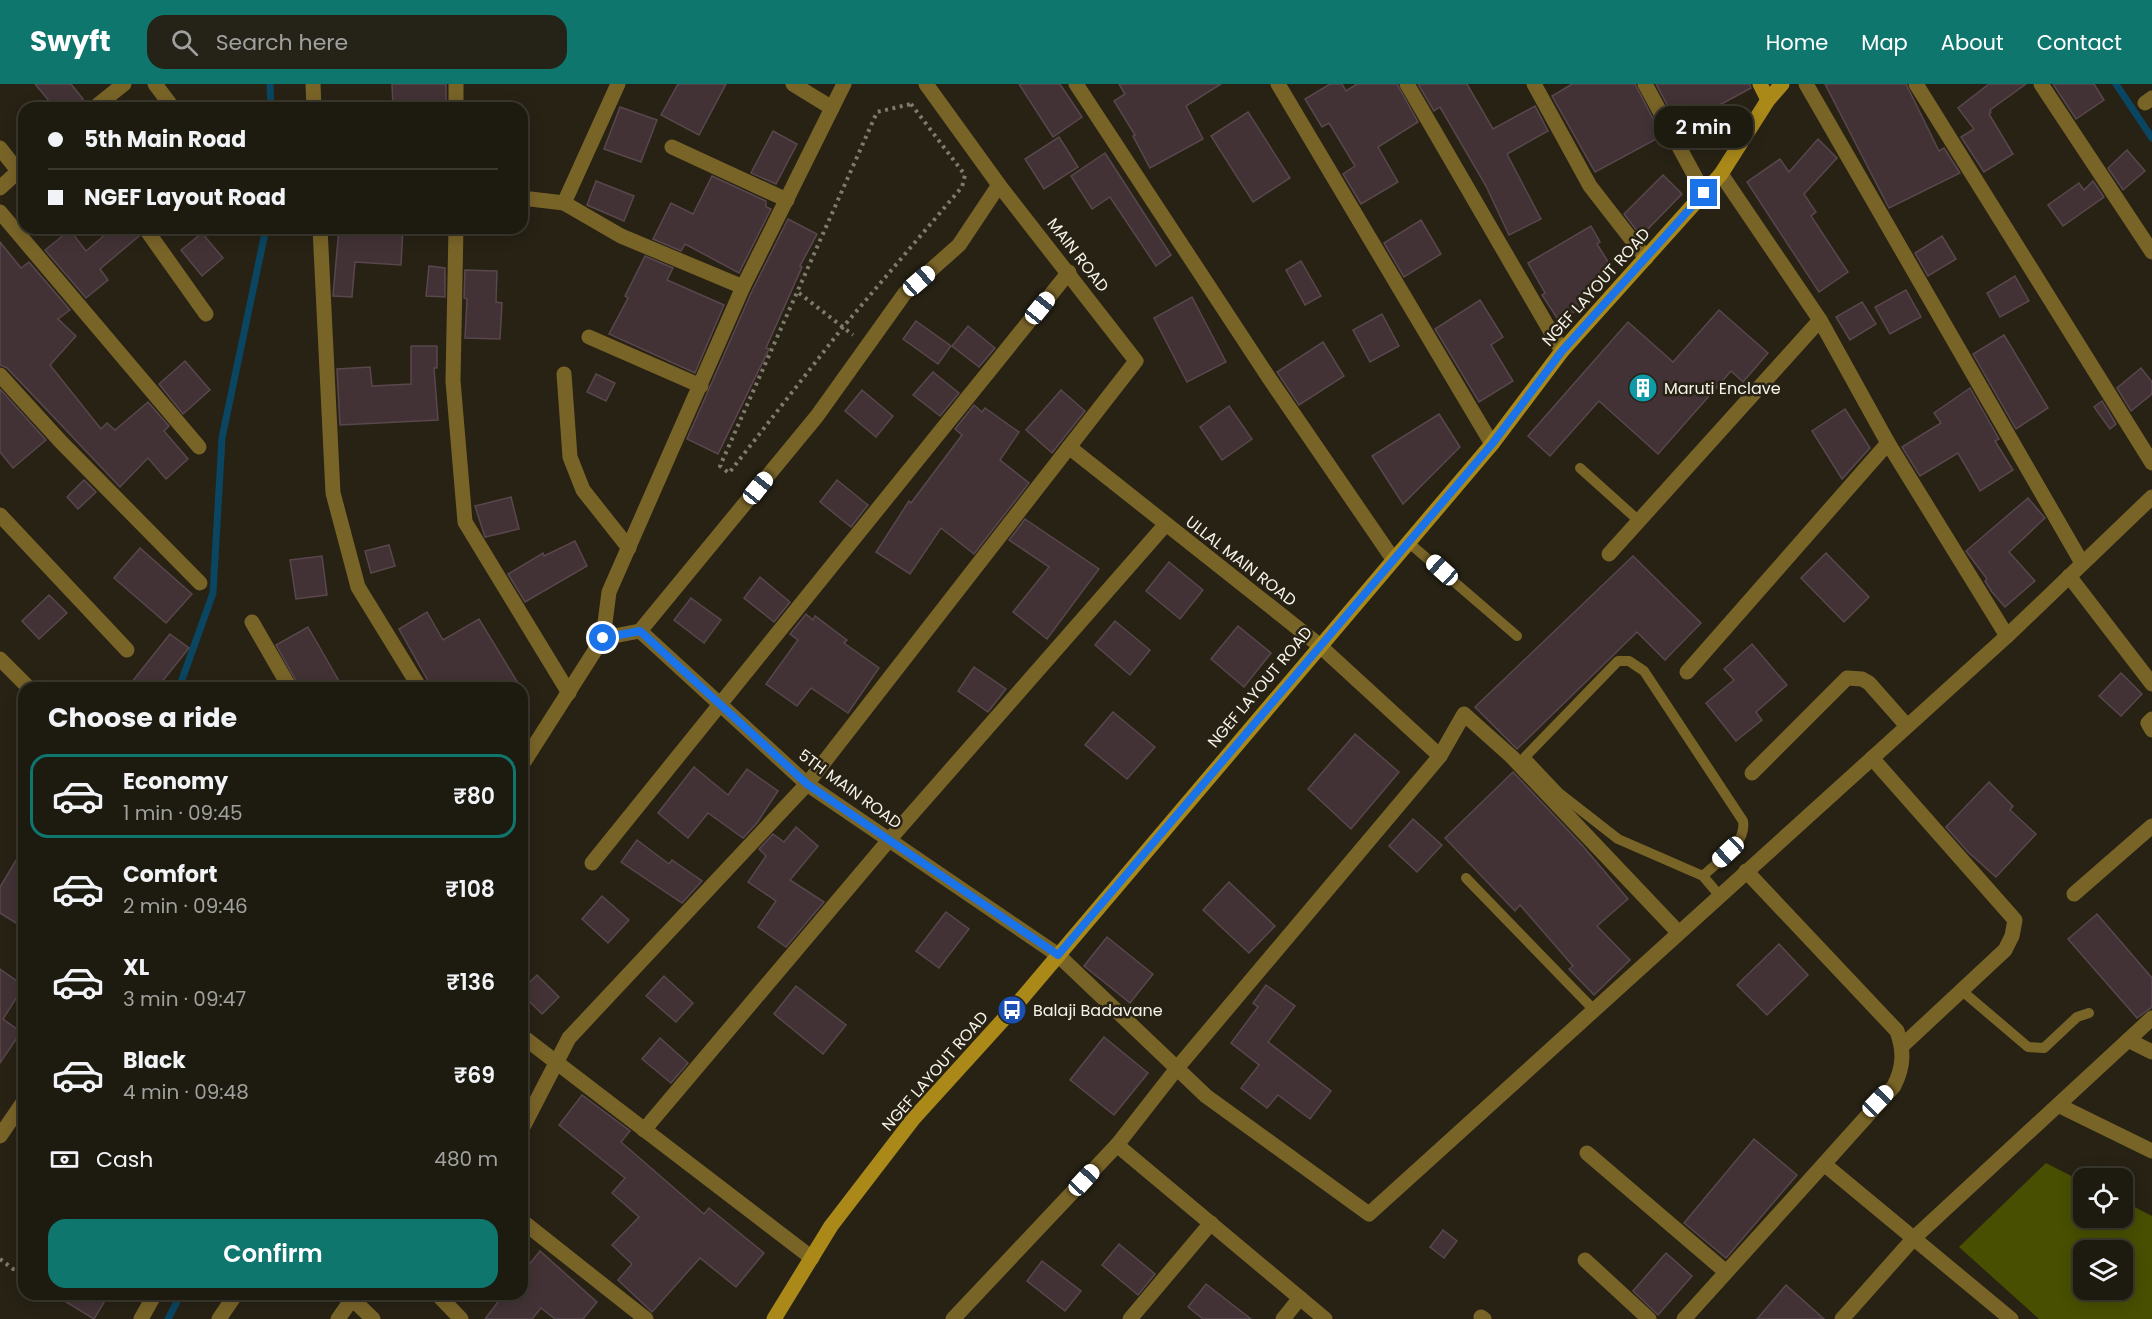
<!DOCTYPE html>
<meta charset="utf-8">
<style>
:root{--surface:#1d1a0f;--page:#252318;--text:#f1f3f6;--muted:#a0a19e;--line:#3b382f;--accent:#0f766e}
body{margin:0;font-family:Poppins,sans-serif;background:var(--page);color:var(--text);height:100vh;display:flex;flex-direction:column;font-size:22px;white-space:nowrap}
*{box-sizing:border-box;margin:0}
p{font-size:20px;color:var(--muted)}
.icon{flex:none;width:33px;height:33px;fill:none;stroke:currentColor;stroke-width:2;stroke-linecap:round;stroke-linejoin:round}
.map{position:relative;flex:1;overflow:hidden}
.panel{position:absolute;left:18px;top:598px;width:510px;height:618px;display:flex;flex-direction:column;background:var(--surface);border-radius:18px;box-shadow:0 3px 15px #0003,0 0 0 2px var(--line)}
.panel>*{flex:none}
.hud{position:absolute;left:18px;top:18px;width:510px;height:132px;border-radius:18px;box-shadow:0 3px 15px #0003,0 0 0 2px var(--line);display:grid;align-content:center;height:132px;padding:0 30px;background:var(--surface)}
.fabs{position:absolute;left:2073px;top:1084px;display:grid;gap:12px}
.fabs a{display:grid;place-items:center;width:60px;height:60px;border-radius:12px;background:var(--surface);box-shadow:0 3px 15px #0003,0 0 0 2px var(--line);font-size:30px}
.end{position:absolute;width:27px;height:27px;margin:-14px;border:8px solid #1a73e8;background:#fff;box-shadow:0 0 0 3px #fff}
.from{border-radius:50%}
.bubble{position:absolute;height:42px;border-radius:18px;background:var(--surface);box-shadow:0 3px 15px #0003,0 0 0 2px var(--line);font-size:20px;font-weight:600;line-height:42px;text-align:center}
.car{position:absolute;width:18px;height:36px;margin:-18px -9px;border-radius:8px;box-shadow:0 0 4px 2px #0007;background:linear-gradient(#fff 24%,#345 0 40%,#fff 0 76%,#345 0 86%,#fff 0)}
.hud b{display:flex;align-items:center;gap:21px;height:57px;font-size:22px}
.hud b+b{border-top:2px solid var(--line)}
.hud i{width:15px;height:15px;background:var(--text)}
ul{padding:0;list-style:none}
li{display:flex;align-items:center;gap:18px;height:84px;margin:0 12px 9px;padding:0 18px;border:3px solid transparent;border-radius:18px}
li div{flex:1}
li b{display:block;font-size:22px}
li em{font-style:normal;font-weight:600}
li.on{border-color:var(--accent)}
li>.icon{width:54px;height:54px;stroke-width:1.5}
h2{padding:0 30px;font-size:27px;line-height:72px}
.pay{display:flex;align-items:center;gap:15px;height:66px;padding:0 30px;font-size:22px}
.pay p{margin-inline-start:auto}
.button{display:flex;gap:12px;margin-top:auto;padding:12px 30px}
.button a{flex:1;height:69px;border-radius:18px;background:var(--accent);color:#fff;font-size:24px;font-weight:600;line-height:69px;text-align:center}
header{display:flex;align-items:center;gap:36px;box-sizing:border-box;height:84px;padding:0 30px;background:var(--accent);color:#fff}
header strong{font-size:28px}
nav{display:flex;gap:33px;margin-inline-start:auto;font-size:21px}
.search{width:420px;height:54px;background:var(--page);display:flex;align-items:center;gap:15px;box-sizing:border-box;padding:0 21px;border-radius:18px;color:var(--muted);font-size:22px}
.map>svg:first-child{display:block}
</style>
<header>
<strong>Swyft</strong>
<div class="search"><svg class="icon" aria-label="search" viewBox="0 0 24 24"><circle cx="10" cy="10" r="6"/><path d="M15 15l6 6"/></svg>Search here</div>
<nav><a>Home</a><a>Map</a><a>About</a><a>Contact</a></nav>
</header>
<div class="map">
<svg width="2152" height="1235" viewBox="0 0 2152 1235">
<rect width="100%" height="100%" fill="#272214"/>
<!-- green -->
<path fill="#484f00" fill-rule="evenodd" d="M2046,1079L2083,1098L2084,1134H2122L2123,1117L2152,1132V1235H2039L1959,1163ZM2084,1167H2122V1206H2084Z"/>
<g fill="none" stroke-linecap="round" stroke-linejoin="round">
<!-- stream -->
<g stroke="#0a4561" stroke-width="7">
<polyline points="270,0 271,24"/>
<polyline points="2116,0 2152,54"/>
<polyline points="179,604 213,509 222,354 266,144"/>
<polyline points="168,1235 181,1210"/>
</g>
</g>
<!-- building -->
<g fill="#423236" stroke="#58474c" stroke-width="1.5">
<polygon points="35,0 71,0 83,15 73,24 55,24"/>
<polygon points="392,0 446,0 446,24 393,24"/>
<polygon points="678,0 726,0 699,51 661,31"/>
<polygon points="1019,0 1060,0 1082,33 1053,53"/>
<polygon points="1119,0 1221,0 1186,22 1203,55 1150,84 1133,52 1135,51 1114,17 1125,10"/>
<polygon points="1330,0 1342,0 1346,7 1357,0 1397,0 1418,38 1378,63 1398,98 1361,120 1343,90 1355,82 1329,39 1322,43 1305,15"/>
<polygon points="1418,0 1467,0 1493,45 1535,22 1548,47 1507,70 1541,135 1509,151 1486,102 1440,23 1434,27"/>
<polygon points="1572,0 1635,0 1662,52 1595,88 1552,12"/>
<polygon points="1656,0 1750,0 1751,4 1679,43"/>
<polygon points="1825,0 1906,0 1939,67 1944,64 1960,89 1889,124"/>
<polygon points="1989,0 2026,0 1990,26 1991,28 1989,30 2013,70 1984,88 1961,53 1974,45 1958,24"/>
<polygon points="2053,0 2094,0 2104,16 2076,35"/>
<polygon points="620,23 657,36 641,78 604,65"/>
<polygon points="1248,28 1290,94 1253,118 1211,52"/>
<polygon points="773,47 797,60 776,100 751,89"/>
<polygon points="1059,53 1078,83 1044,105 1025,75"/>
<polygon points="1818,55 1837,74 1804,110 1816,128 1811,132 1848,188 1819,208 1747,98 1780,75 1789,88"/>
<polygon points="2127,66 2145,87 2123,106 2108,84"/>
<polygon points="1105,69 1171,171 1156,182 1110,113 1092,125 1071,92"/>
<polygon points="1663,91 1682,110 1641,152 1624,130"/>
<polygon points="712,92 766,117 766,123 771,125 739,189 685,160 681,167 653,155 671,119 693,130"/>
<polygon points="596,97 634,112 624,137 587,121"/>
<polygon points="2093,97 2104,113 2063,142 2048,121 2079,99 2084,106"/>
<polygon points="788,135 817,150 800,182 802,183 766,264 769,265 718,370 687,355 752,207"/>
<polygon points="1421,136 1441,170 1404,193 1384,159"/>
<polygon points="1591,142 1600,158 1597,160 1615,189 1584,208 1590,218 1559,237 1542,211 1545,209 1528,179"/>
<polygon points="113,144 135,144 139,152 100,185 108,196 86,214 45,166 70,146 86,167"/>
<polygon points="339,144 403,144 401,181 355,178 352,213 333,212"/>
<polygon points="202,149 223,174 202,192 181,166"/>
<polygon points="1942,152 1956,175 1928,192 1915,169"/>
<polygon points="0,158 21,184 29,178 70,226 58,235 76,252 50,281 101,345 107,339 115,346 148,318 169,342 164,347 188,375 166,395 148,374 120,403 7,284 0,281"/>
<polygon points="645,172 673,184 667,196 724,221 695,289 609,250 628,214 625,212"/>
<polygon points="1301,177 1321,212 1305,221 1286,186"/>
<polygon points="429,182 445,184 445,213 426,212"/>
<polygon points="465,186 497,187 496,218 502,219 500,255 465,254 467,215 464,214"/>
<polygon points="2015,192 2029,217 2000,233 1987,209"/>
<polygon points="1906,206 1921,233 1890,250 1875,223"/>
<polygon points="1192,213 1226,278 1187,298 1154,234"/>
<polygon points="1480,216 1503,253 1491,261 1513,297 1479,318 1435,245"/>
<polygon points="1862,218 1876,240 1850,256 1836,233"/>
<polygon points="1719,226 1768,269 1743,298 1731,287 1658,370 1599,317 1550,372 1528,352 1628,238 1673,278"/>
<polygon points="1382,230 1399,262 1370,278 1353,246"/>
<polygon points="916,237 951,262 938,280 903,255"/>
<polygon points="968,242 995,264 979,283 952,262"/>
<polygon points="2004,251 2048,324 2016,345 1973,270"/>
<polygon points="1323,258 1344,292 1299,321 1277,288"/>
<polygon points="411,262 437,262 437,284 434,284 438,336 340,341 337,285 370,283 372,302 411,300"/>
<polygon points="185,277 210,306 183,330 159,300"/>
<polygon points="2141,284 2152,298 2152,310 2131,327 2117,304"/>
<polygon points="933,288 959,309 940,332 913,311"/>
<polygon points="596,290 615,299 606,317 587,308"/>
<polygon points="1970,304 1999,355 1995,357 2013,386 1980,407 1958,369 1920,392 1902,363 1941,339 1934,329"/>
<polygon points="0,305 46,356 13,384 0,368"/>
<polygon points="862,306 893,332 876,353 845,327"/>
<polygon points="1061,306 1085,327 1052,369 1026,346"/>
<polygon points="2102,317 2116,340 2110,345 2094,323"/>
<polygon points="974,321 982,328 985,324 1019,348 1000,376 1029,399 974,470 941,444 910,490 876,468 909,417 911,419 962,351 955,345"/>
<polygon points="1229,322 1252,355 1222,376 1200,343"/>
<polygon points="1845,325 1870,364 1842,395 1812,347"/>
<polygon points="1439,330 1460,363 1403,420 1372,372"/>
<polygon points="84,396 96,408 78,425 67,413"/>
<polygon points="837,396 868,421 851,443 820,418"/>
<polygon points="511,413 519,445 485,453 475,422"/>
<polygon points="2028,414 2045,434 2009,468 2035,497 2005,523 1992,508 1985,497 1987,495 1966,467"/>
<polygon points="1025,435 1099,485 1047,555 1013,528 1049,483 1009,456"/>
<polygon points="575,457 587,482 525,518 508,490 543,469 544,472"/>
<polygon points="389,461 395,482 371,489 365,467"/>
<polygon points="140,464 192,510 166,539 114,494"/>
<polygon points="1826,469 1869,513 1844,538 1801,494"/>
<polygon points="322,472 327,511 296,515 290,476"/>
<polygon points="1633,472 1701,539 1665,576 1637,548 1517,665 1475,623"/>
<polygon points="1169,478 1203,506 1180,535 1146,507"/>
<polygon points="760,493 790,518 774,538 744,514"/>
<polygon points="49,511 67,529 39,555 22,537"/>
<polygon points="691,514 721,536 704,559 674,536"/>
<polygon points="427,528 443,556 479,535 521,604 432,604 399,545"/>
<polygon points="806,530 813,536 815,532 847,556 844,559 879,584 848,629 811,604 797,622 766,600 798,556 790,550"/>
<polygon points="1115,537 1150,566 1130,591 1095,561"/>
<polygon points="1238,542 1271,569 1244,603 1211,575"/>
<polygon points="308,543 343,604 300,604 276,561"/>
<polygon points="170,550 189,564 157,604 127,604"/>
<polygon points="1752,560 1787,601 1756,628 1762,636 1736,657 1706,619 1734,596 1724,585"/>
<polygon points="974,583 1006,605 988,628 958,607"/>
<polygon points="2121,589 2142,610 2121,632 2099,612"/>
<polygon points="1113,628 1155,663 1127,695 1085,661"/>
<polygon points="1355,650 1399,688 1351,745 1308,705"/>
<polygon points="694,683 728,711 747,685 778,707 757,739 743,754 708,729 688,754 658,729"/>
<polygon points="1513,688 1582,761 1628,815 1597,842 1630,876 1594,911 1569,885 1573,882 1520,821 1515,827 1445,754"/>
<polygon points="1989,698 2013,722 2010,726 2036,750 1996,793 1968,768 1946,743"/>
<polygon points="1413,735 1442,761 1417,788 1389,762"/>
<polygon points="796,743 818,762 790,796 824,818 786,863 758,843 776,817 748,798 766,772 759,765 773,750 784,758"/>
<polygon points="637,756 669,780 672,776 702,797 682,819 621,778"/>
<polygon points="24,763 24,844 0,829 0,803"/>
<polygon points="1229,798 1275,842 1249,869 1203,826"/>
<polygon points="602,812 629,836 608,859 582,835"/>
<polygon points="946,828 969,845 939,884 916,867"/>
<polygon points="2097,830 2152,894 2152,923 2137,934 2068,855"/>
<polygon points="1107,853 1153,890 1130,919 1084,882"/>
<polygon points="1779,860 1808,891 1767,931 1737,901"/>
<polygon points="0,885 24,902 3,935 21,948 0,979"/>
<polygon points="537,891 559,913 542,930 522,910 522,906"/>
<polygon points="664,892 693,919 676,938 646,912"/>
<polygon points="1266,901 1295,922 1268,958 1331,1007 1310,1035 1278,1011 1267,1024 1241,1004 1259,981 1231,959 1258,923 1253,919"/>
<polygon points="796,902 846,941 823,970 774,930"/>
<polygon points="1104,953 1148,989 1114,1031 1070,996"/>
<polygon points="660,954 688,979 671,999 642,975"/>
<polygon points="582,1011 630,1047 621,1058 704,1130 709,1124 764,1169 736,1203 700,1174 652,1228 618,1196 632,1180 612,1161 639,1133 612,1109 625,1094 559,1041"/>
<polygon points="1754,1055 1797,1091 1726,1174 1684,1139"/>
<polygon points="1443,1146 1457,1157 1444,1174 1430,1163"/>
<polygon points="1119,1160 1155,1190 1138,1211 1102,1181"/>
<polygon points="540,1167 597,1218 583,1235 555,1235 541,1224 532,1235 485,1235 504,1210 522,1210 522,1189"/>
<polygon points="1666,1169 1692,1192 1658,1231 1633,1207"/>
<polygon points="1042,1177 1081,1207 1065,1227 1027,1197"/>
<polygon points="1206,1200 1251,1235 1203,1235 1188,1223"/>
<polygon points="1786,1201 1824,1235 1757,1235"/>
<polygon points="53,1210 109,1210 94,1235"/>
</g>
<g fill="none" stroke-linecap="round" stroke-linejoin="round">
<!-- path -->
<g stroke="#7e7a6e" stroke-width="4" stroke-dasharray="3 4.5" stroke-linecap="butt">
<polygon points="911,20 965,91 962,103 843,243 729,389 720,382 877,28"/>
<polyline points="799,209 853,251"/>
<polyline points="0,1175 13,1185 24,1186"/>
</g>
<!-- lane -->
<g stroke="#796428" stroke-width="10">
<polyline points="1580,384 1639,437"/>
<polyline points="1408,458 1517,552"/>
<path d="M1703,792C1718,777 1747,760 1743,737L1644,587L1629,577H1618L1525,673L1559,709L1618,755L1703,792L1719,811"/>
<polyline points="1466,794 1593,925"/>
<polyline points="1961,906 2028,963 2044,964 2077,933 2089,929"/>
</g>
<!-- street -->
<g stroke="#796428" stroke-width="15">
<polyline points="155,0 173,24"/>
<polyline points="313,0 314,24"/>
<polyline points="456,0 456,24"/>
<polyline points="618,0 564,119 621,152 743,203"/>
<polyline points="793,0 832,24"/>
<polyline points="1076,0 1269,294 1393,475"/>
<polyline points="1278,0 1492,360"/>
<polyline points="1407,0 1562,267"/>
<polyline points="1534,0 1590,102 1646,174"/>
<polyline points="1645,0 1704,109"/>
<polyline points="1806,0 2082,479"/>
<polyline points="1916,0 2152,379"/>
<polyline points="2041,0 2152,168"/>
<polyline points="2145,19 2152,14"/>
<polyline points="94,24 124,0"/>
<polyline points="672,63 787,116"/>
<polyline points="0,64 18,87"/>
<polyline points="1721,90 1820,236 1888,359 2007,552 2152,413"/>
<polyline points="0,104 24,82"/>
<polyline points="522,114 564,119"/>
<polyline points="0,128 199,363"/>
<polyline points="145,144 206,230"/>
<polyline points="320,144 333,409 358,503 420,604"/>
<polyline points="456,144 453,297 465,438 569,609"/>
<polyline points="589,253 701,302"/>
<polyline points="564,290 570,373 583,406 629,464"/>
<polyline points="0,291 61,358 200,499"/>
<polyline points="1069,363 1319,561 1440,672"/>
<polyline points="0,431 127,566"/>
<polyline points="1609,470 1820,236"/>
<polyline points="2069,492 2152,600"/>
<polyline points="252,538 290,604"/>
<polyline points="640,547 817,332 905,209 959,161 999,101"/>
<polyline points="603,554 640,547 807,700 1058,871 1206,1012 1369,1130 2007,552"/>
<polyline points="0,575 29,604"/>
<polyline points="1687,588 1888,359"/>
<polyline points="2152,635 2148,639 2152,646"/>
<polyline points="1872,674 2015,836 2012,852 2005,866 1902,962"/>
<polyline points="522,681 603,554 609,508 743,203 844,0"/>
<polyline points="1752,689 1847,594 1862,595 1869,599 1907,642"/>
<polyline points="592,779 1069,188"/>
<path d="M1746,787L1897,947C1904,967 1904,982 1894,1002L1824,1080"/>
<polyline points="2074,810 2152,742"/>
<polyline points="522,952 812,1174"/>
<polyline points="2128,956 2152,968"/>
<polyline points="2058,1021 2152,1067"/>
<polyline points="522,1045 569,954 807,700 1136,277 999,101 926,0"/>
<polyline points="644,1046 889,756 1166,440"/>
<polyline points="0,1052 24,1017"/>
<polyline points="1117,1061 1325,1235"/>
<polyline points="1587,1069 1726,1188"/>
<polyline points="522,1137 646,1235"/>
<polyline points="1585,1176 1649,1235"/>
<polyline points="347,1210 373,1235"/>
<polyline points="437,1210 461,1235"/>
<polyline points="1481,1233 1484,1235"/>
<polyline points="141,1235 155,1210"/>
<polyline points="219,1235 236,1210"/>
<polyline points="338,1235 352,1215"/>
<polyline points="953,1235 1117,1061 1178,983 1440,672 1464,630 1512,673 1678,848"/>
<polyline points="1130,1235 1211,1139"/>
<polyline points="1283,1235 1300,1214"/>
<polyline points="1684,1235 1824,1080 2011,1235"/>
<polyline points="1842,1235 1914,1154 2152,934"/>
</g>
<!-- secondary -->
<g stroke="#aa8919" stroke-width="15">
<polyline points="1760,0 1768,16"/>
<polyline points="774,1235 831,1142 914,1034 1012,926 1492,360 1562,267 1721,90 1768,16 1782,0"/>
</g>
</g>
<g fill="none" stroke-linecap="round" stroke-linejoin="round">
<!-- route -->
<polyline stroke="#1a73e8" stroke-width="8" points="603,554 640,547 807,700 1058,871 1492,360 1562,267 1704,109"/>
</g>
<!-- icons -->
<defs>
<g id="building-disc" transform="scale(1.5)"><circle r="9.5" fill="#0f9aa8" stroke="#272214"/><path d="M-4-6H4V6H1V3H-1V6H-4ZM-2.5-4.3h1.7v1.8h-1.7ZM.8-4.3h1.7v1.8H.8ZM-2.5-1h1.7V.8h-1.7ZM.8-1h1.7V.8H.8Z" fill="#fff"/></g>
<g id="bus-disc" transform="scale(1.5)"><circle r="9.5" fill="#1a4fb4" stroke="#272214"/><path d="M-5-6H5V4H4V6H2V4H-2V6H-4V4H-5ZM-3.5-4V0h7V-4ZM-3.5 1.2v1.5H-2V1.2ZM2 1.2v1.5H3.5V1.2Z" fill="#fff"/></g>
</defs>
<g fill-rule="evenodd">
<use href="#building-disc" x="1643" y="304"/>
<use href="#bus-disc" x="1012" y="926"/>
</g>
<g text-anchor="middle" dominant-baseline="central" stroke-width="5" stroke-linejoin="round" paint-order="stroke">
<!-- street labels -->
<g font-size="16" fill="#f6f3ea" stroke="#272214">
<text transform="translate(1078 171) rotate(52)">MAIN ROAD</text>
<text transform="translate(1596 203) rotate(-48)">NGEF LAYOUT ROAD</text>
<text transform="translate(1241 477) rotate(38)">ULLAL MAIN ROAD</text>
<text transform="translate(1260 603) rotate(-50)">NGEF LAYOUT ROAD</text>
<text transform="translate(850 705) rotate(36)">5TH MAIN ROAD</text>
<text transform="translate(935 987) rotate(-49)">NGEF LAYOUT ROAD</text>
</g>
<!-- poi labels -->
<g font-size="16" fill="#f6f3ea" stroke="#272214" text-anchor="start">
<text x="1664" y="304">Maruti Enclave</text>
<text x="1033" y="926">Balaji Badavane</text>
</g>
</g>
</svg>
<div class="fabs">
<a><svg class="icon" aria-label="locate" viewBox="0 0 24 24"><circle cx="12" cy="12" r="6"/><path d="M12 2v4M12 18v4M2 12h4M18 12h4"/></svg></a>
<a><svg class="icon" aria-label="layers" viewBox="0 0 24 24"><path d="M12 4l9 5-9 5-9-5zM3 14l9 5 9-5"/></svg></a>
</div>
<i class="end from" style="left:603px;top:554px"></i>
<i class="end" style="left:1704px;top:109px"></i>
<div class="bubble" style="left:1654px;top:22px;width:99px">2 min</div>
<i class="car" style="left:919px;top:197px;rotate:49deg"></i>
<i class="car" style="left:1040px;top:224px;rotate:39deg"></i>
<i class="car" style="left:758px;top:404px;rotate:39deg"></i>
<i class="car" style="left:1442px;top:486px;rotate:312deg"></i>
<i class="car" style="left:1728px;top:768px;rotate:227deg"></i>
<i class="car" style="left:1878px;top:1017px;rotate:44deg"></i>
<i class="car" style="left:1084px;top:1096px;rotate:43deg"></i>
<div class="hud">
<b><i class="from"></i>5th Main Road</b>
<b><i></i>NGEF Layout Road</b>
</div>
<section class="panel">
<h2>Choose a ride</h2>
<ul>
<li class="on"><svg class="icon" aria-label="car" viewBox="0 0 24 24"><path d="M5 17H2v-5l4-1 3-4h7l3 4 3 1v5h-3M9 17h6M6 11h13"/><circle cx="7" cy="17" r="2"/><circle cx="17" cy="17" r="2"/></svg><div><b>Economy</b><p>1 min · 09:45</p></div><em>₹80</em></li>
<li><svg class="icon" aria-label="car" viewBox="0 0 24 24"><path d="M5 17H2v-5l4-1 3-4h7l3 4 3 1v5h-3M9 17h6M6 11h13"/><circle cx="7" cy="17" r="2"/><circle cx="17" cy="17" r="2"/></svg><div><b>Comfort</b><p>2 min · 09:46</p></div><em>₹108</em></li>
<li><svg class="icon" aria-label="car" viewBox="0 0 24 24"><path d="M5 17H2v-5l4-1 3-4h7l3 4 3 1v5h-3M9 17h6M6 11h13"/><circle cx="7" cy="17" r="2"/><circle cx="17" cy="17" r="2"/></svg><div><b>XL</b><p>3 min · 09:47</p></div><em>₹136</em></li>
<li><svg class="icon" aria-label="car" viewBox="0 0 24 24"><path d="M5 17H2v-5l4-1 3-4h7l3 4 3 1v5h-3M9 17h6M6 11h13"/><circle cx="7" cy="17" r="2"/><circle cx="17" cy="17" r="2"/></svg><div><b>Black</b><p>4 min · 09:48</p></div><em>₹69</em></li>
</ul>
<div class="pay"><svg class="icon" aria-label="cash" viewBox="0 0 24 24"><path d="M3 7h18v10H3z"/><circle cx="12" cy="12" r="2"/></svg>Cash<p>480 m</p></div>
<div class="button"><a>Confirm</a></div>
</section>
</div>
